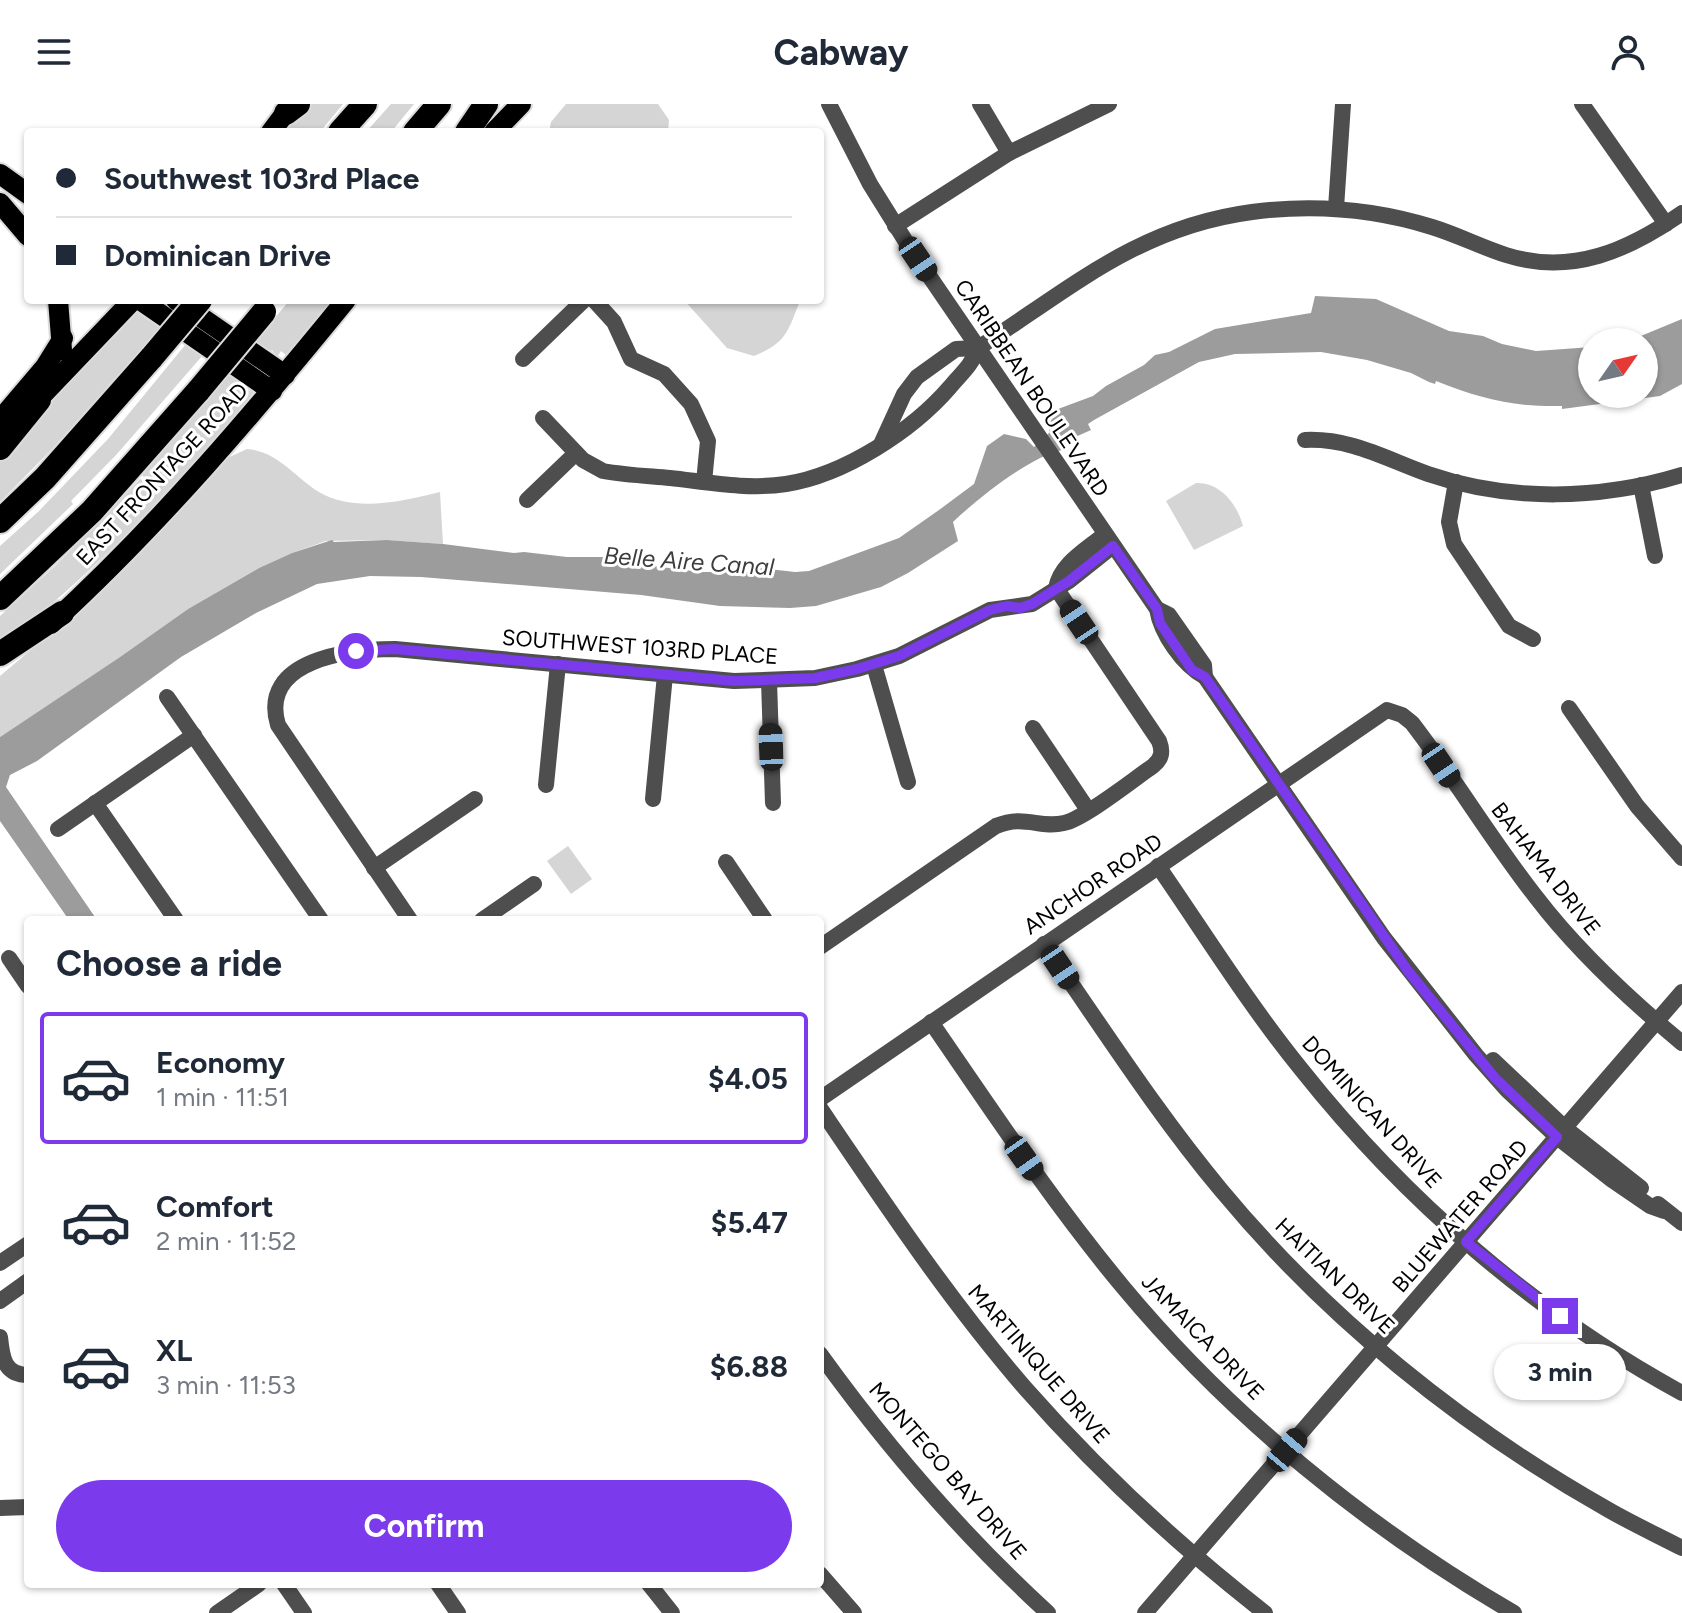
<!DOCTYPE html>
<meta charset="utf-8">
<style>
:root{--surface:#fff;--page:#f2f2f3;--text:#1f2937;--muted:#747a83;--line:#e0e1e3;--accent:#7c3aed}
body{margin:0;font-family:Figtree,sans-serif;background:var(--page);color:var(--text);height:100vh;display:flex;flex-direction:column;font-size:30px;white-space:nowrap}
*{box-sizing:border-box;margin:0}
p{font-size:26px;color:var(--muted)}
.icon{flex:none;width:44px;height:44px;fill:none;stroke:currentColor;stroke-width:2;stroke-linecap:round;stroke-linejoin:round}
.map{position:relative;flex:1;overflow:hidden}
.details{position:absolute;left:24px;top:812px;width:800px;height:672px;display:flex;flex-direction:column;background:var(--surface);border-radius:8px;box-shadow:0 2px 6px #0004}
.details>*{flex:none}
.banner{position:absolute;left:24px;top:24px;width:800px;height:176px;border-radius:8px;box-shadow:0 2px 6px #0004;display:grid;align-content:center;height:176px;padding:0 32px;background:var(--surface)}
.needle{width:52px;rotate:56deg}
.controls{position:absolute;left:1578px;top:224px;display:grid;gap:16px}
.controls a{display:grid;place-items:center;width:80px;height:80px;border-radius:50%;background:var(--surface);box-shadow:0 2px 6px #0004;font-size:40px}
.end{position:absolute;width:36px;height:36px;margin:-18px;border:10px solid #7c3aed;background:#fff;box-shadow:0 0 0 4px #fff}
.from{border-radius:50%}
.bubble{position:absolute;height:56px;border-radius:28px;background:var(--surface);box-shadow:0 2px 6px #0004;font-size:26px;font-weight:700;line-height:56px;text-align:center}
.car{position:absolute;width:24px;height:48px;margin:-24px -12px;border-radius:10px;box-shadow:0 0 6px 2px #0007;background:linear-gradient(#222 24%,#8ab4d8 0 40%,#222 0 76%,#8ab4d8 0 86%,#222 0)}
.banner b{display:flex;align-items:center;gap:28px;height:76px;font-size:30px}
.banner b+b{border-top:2px solid var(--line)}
.banner i{width:20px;height:20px;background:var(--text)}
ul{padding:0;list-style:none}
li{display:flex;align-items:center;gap:24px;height:132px;margin:0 16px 12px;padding:0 16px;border:4px solid transparent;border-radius:8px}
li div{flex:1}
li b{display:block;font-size:30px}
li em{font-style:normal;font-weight:700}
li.current{border-color:var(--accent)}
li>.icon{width:72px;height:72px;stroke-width:1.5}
h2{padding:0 32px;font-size:36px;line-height:96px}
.action{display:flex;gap:16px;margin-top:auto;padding:16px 32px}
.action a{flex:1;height:92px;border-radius:48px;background:var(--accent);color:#fff;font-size:32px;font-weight:700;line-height:92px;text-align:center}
header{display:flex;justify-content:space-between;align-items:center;height:104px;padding:0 32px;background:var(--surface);font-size:36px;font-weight:700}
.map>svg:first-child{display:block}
</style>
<header><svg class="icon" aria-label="menu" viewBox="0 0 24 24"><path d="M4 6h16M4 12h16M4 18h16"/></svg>Cabway<svg class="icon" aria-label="person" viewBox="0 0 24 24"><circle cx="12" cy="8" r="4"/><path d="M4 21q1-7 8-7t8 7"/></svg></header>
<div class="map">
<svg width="1682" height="1509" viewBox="0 0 1682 1509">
<rect width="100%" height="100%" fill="#fff"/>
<!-- green -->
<g fill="#d5d5d5">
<polygon points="309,0 343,0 320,28 284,28"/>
<polygon points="391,0 414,0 391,28 366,28"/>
<polygon points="566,0 658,0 669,16 668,28 549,28 551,18"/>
<polygon points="290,196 334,196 286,251 281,247 277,253 272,246 270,248 255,237"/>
<path d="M684,196H800V197C787,229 787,238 754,252L727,244Z"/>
<polygon points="135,204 162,222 52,345 0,398 0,353"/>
<polygon points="186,240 203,251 117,350 71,397 73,400 0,470 0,442 39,407 108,335"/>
<path d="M229,269L250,287L252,285L255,287C179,381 95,468 0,543V512L55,462L140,375L142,376L144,373L142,371Z"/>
<path d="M247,345C277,347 295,373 319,388C354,409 404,397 440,388L443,440L387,436L326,437L292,449L259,464L188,505L120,553L0,633V572L52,528L223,356Z"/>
<path d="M1196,379C1220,378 1237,400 1243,422L1194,446L1166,397Z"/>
<polygon points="568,742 592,775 571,790 547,757"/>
</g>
<!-- water -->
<path fill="#9c9c9c" d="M1315,192L1376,195L1449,227L1483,232L1502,240L1536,247L1592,243V290H1644V238H1613L1636,234L1682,215V280L1660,292L1562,305V302C1512,303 1482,295 1436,277L1435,280L1429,278L1411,269L1367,256L1321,248L1235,250L1199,258L1094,316L1088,320L1091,326L1064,338L1063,346C1032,351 977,395 953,418L958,437L908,469L881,483L816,502L790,504L720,502L641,491L421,473L370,472L317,480L256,509L181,553L37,657L10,671L6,683L97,816H69L0,717V633L120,553L188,505L259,464L292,449L332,436L334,438L387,436L443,440L514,449L524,448L567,453H610L621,458L701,468H752L759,464L795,468L809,467L899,434L939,406L974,380L987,342L1004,330L1026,335L1034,343L1049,329L1050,318L1058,305L1093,292L1106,282L1144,261L1155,251L1169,248L1215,225L1311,209Z"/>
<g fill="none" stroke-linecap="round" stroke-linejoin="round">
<!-- major casing -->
<g stroke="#dbdbdb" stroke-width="24">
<g id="major">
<polyline points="271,28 292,0"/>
<polyline points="494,28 521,0"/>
<polyline points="0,70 28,90"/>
<polyline points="0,99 28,132"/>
<polyline points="58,196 62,246"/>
<polyline points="140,196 272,287"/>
<polyline points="176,196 285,271"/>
<polyline points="28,306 133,196"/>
<polyline points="0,316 45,263 63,234"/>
<path d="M51,520C159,421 254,309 346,196"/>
</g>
</g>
<!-- highway casing -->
<g stroke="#dbdbdb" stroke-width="28">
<g id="highway">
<polyline points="286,9 298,0"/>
<polyline points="340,28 365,0"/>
<polyline points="415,28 439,0"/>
<polyline points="467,28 486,0"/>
<polyline points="0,344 39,296"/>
<polyline points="0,417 45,374 152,253"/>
<polyline points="0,494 92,407 199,286"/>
<polyline points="0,550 62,509"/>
</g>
</g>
<!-- minor -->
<g stroke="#4e4e4e" stroke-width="16">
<path d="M829,0L870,80L908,141L1157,505C1161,530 1183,561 1205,573L1384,834L1476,951L1507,986L1557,1033L1612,1076L1650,1102L1664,1107"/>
<polyline points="980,0 1009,49"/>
<polyline points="1582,0 1666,120"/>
<polyline points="1336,104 1343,0"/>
<polyline points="895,122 1009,49 1109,0"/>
<polyline points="594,196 614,218 631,255 664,270 691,300 708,337 704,378"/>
<polyline points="523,255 584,196"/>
<path d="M543,314L583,356L603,367C625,371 648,372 670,374C707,378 748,386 786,380C844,371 912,327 950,283C964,266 969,265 978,244"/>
<path d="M1305,336C1351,334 1386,355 1428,370C1510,398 1600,396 1682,371"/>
<path d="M882,338L904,290L917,273L956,245L978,244C1070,185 1138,123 1252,108C1313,100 1374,105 1432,123C1458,131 1481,143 1506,151C1572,172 1629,146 1682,109"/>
<polyline points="1456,378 1449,418 1454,440 1509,522 1533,535"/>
<polyline points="1641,381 1655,452"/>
<polyline points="527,396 576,349"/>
<path d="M1056,484C1061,459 1086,446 1105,430"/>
<polyline points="1157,505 1169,511 1204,561 1205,573"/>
<polyline points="874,561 908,678"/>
<polyline points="769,577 773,699"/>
<polyline points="167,593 321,816"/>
<polyline points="1569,604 1637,702 1682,754"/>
<polyline points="1033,624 1088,706"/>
<polyline points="546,681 558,560"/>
<polyline points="653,695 665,571"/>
<polyline points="95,699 176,816"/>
<polyline points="58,725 194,631"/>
<polyline points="726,758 765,816"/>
<path d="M1158,762C1205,830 1249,901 1301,965C1405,1096 1535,1209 1682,1289"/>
<polyline points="374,764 475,695"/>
<path d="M410,816L278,621C258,555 351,545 395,545L734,577L815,574L857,565L899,552L990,506L1032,500L1069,477L1113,442"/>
<polyline points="482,816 534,780"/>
<path d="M1044,840C1102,923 1156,1008 1221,1086C1327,1214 1462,1323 1607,1405C1631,1419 1657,1431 1682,1444"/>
<path d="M820,843L996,722C1025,710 1039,725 1064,719C1084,715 1134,675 1153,662C1162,655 1163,647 1159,637L1056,484"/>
<polyline points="9,854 28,882"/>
<path d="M931,918C993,1008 1053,1099 1123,1183C1231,1313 1368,1424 1514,1509"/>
<polyline points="1493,956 1565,1024 1641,1084"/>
<path d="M820,995L1387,606L1402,611L1412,619C1456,676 1492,737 1536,793C1578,848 1629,895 1682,939"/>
<path d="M820,1004C885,1100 949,1196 1025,1284C1098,1367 1178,1441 1265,1509"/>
<polyline points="1658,1100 1682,1119"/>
<polyline points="0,1159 28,1140"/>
<polyline points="0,1197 28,1177"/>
<path d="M0,1233C2,1253 4,1271 28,1271"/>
<path d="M820,1250C887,1343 964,1432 1048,1509"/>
<polyline points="0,1404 28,1403"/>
<polyline points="820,1470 854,1509"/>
<polyline points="284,1480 304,1509"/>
<polyline points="438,1480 458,1509"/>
<polyline points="649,1480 672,1509"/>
<polyline points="217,1509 259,1480"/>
<polyline points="1145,1509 1682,888"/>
</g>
<!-- major -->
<use href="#major" stroke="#000" stroke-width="20"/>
<!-- highway -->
<use href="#highway" stroke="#000" stroke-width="24"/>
<!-- highway-bridge casing -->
<g stroke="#dbdbdb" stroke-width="28" stroke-linecap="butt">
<g id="highway-bridge">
<polyline points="152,253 200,196"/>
<polyline points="199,286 264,208"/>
</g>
</g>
<!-- highway-bridge -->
<use href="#highway-bridge" stroke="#000" stroke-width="24"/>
</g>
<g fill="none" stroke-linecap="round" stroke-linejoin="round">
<!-- route -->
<polyline stroke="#7c3aed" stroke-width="10" points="356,547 395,545 734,577 815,574 857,565 899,552 990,506 1007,502 1020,504 1032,500 1069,477 1113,442 1157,505 1160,519 1192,566 1205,573 1408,867 1495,974 1557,1033 1466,1138 1560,1212"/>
</g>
<g text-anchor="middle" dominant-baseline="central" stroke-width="6" stroke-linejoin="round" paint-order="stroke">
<!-- street labels -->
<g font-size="22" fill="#000" stroke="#fff">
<text transform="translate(1032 284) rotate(56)">CARIBBEAN BOULEVARD</text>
<text transform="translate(162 370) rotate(-47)">EAST FRONTAGE ROAD</text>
<text transform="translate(640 543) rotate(4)">SOUTHWEST 103RD PLACE</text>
<text transform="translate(1546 765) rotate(52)">BAHAMA DRIVE</text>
<text transform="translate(1093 780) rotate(-34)">ANCHOR ROAD</text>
<text transform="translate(1372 1008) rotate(48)">DOMINICAN DRIVE</text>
<text transform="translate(1460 1112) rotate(-49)">BLUEWATER ROAD</text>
<text transform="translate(1335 1172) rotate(44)">HAITIAN DRIVE</text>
<text transform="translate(1203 1233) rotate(46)">JAMAICA DRIVE</text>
<text transform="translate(1039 1260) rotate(49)">MARTINIQUE DRIVE</text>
<text transform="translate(948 1367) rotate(49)">MONTEGO BAY DRIVE</text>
</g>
<!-- water labels -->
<g font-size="24" font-style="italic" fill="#3d3d3d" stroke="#fff">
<text transform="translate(689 457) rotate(4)">Belle Aire Canal</text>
</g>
</g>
</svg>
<div class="controls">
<a><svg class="needle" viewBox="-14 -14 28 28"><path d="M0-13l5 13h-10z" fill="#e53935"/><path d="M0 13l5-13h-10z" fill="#747a83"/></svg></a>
</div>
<i class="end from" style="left:356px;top:547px"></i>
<i class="end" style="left:1560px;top:1212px"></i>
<div class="bubble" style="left:1494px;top:1240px;width:132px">3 min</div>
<i class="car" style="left:918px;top:155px;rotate:146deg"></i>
<i class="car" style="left:1079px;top:518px;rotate:326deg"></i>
<i class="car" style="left:771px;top:643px;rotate:358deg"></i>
<i class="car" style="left:1441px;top:661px;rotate:146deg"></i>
<i class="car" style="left:1060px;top:863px;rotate:146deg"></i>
<i class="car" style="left:1024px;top:1054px;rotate:145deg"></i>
<i class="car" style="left:1287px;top:1346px;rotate:40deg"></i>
<div class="banner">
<b><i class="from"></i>Southwest 103rd Place</b>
<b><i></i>Dominican Drive</b>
</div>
<section class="details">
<h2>Choose a ride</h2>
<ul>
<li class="current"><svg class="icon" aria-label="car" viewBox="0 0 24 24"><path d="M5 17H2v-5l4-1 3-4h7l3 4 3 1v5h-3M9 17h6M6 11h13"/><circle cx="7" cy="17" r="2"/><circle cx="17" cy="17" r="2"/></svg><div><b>Economy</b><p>1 min · 11:51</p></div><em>$4.05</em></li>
<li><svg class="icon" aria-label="car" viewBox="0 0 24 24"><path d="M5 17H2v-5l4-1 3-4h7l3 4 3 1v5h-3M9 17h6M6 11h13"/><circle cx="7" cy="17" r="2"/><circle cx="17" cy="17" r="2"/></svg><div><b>Comfort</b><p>2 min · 11:52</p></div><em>$5.47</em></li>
<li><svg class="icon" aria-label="car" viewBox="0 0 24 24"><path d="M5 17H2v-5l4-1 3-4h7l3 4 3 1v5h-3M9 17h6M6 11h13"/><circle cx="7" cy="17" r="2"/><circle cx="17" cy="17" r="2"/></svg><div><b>XL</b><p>3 min · 11:53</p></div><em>$6.88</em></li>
</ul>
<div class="action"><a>Confirm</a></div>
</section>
</div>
